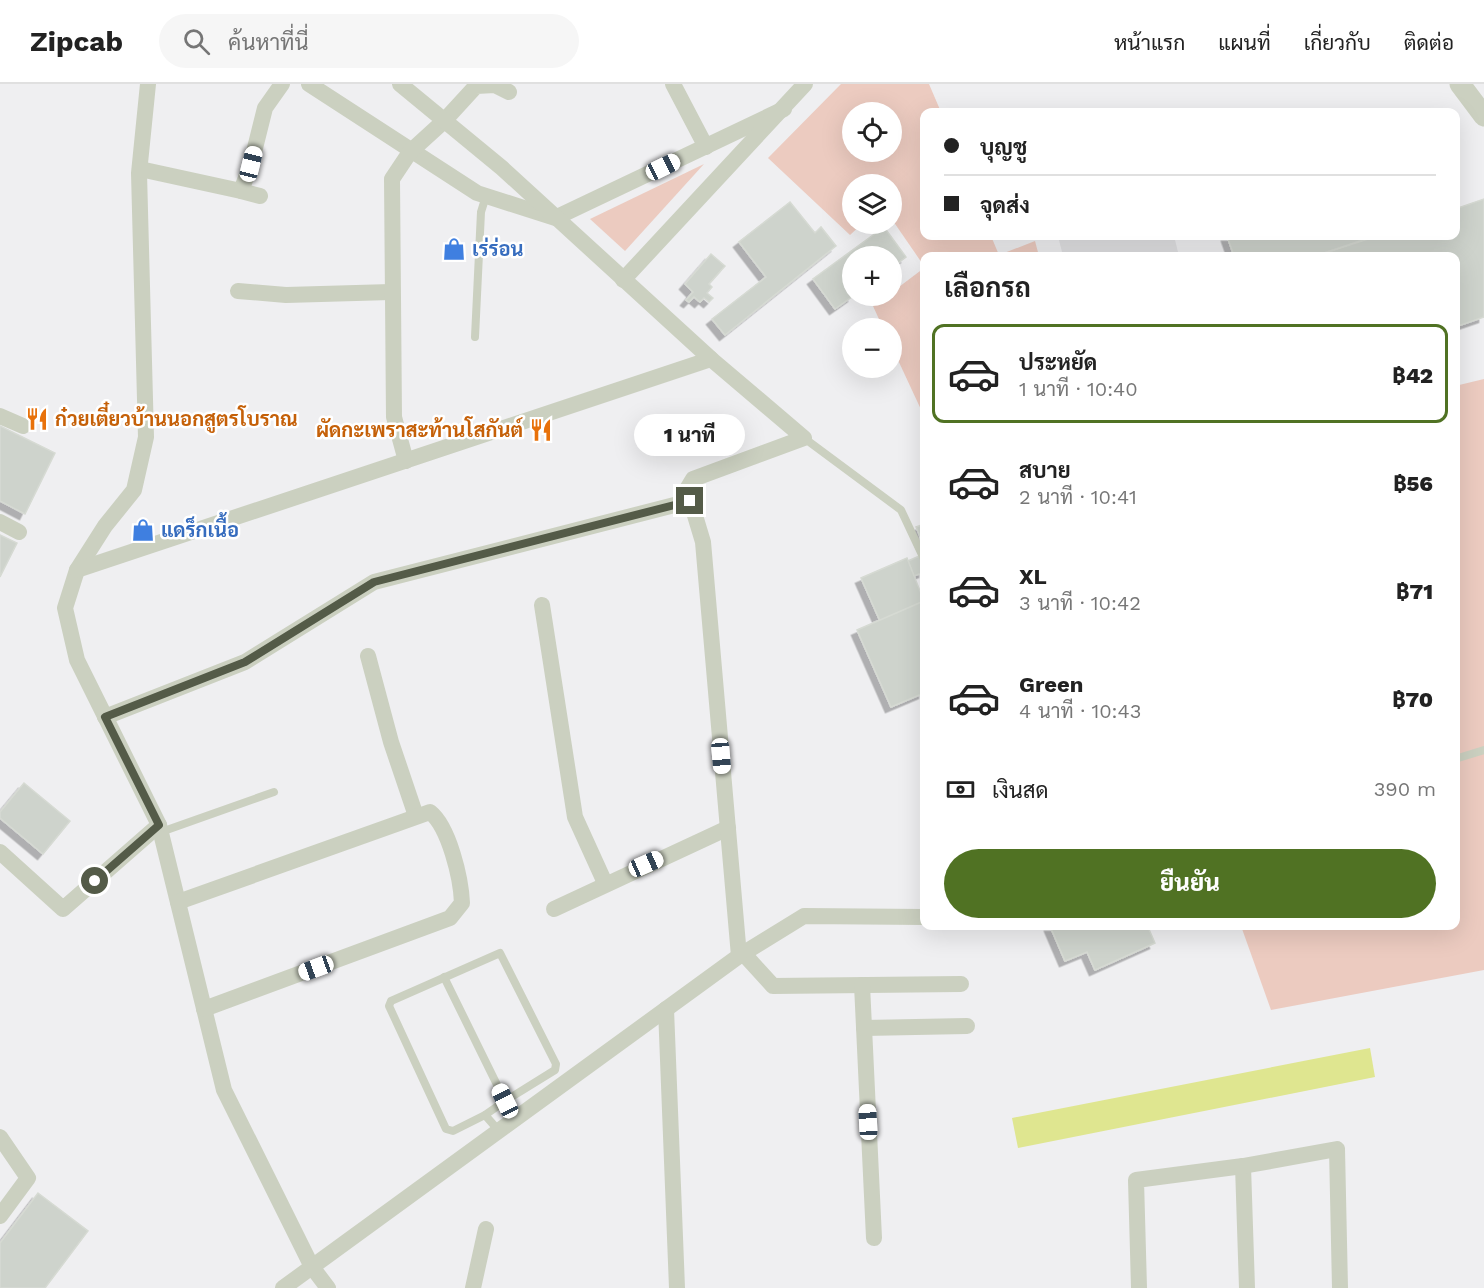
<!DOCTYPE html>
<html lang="th">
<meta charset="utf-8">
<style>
:root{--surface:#fff;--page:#f6f6f6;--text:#222;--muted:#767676;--line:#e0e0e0;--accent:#507223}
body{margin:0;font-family:"Work Sans",Sarabun,sans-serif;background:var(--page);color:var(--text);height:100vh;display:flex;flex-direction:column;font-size:22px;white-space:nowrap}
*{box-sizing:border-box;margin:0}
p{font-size:20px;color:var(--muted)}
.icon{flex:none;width:33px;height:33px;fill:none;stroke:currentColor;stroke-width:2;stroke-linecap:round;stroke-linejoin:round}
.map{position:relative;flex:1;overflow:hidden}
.sheet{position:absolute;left:920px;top:168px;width:540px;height:678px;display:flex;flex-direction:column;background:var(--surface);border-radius:12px;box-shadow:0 6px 24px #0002}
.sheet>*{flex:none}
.banner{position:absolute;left:920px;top:24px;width:540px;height:132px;border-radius:12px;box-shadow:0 6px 24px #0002;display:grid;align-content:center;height:132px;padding:0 24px;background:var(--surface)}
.fabs{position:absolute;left:842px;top:18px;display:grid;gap:12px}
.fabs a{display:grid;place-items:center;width:60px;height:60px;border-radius:50%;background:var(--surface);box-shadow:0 6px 24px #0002;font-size:30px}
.end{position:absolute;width:27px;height:27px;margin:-14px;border:8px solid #545b48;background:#fff;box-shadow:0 0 0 3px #fff}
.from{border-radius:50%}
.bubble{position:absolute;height:42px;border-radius:21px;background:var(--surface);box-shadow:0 6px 24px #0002;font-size:20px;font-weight:800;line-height:42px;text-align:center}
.car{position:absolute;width:18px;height:36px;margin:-18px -9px;border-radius:8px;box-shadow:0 0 4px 2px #0007;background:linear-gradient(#fff 24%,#345 0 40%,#fff 0 76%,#345 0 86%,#fff 0)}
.banner b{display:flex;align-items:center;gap:21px;height:57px;font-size:22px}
.banner b+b{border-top:2px solid var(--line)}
.banner i{width:15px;height:15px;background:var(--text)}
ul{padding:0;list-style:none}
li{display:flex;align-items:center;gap:18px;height:99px;margin:0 12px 9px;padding:0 12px;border:3px solid transparent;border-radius:12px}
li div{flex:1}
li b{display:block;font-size:22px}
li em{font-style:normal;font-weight:800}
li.selected{border-color:var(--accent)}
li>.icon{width:54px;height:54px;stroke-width:1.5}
h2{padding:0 24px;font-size:27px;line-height:72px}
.pay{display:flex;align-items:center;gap:15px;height:66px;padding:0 24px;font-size:22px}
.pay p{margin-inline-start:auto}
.action{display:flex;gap:12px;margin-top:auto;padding:12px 24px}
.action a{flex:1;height:69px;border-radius:36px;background:var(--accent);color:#fff;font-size:24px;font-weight:800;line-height:69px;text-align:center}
header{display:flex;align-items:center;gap:36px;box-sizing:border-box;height:84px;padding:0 30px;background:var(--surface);border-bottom:2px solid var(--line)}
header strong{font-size:28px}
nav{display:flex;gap:33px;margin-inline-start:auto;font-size:21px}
.search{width:420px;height:54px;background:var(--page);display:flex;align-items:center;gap:15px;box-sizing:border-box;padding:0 21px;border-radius:33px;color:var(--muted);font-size:22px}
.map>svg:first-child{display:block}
</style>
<header>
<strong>Zipcab</strong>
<div class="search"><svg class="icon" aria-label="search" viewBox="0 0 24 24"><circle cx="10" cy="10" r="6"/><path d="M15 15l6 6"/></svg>ค้นหาที่นี่</div>
<nav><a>หน้าแรก</a><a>แผนที่</a><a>เกี่ยวกับ</a><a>ติดต่อ</a></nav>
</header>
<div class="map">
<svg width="1484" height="1204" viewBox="0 0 1484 1204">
<defs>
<filter id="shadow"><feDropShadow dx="-5.5" dy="5.5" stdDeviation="0" flood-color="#0004"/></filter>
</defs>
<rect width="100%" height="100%" fill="#efeff1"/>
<!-- education -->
<polygon fill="#e0e0e2" points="1058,152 1174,152 1179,172 1063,172"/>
<!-- green -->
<g fill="#eccbc0" fill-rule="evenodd">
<path d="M841,0H929L941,28H924V152H991L999,171L1035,157L1039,172H924V182L891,134V100H852V140H862L850,151L768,74ZM852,28H891V68H852Z"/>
<polygon points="704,80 625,167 590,135"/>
<polygon points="924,184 924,332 891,261 891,244 883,244 873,222 891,212 891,209"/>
<polygon points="1484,295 1484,886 1271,926 1241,842 1455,842 1455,302"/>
</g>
<!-- water -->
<polygon fill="#dfe690" points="1370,964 1375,993 1018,1064 1012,1034"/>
<!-- building -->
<g fill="#ced3cc" stroke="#d6dad3" stroke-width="1.5" filter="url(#shadow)">
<polygon points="1484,115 1484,233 1455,243 1455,172 1316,172 1377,152 1455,152 1455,125"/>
<polygon points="790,118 815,149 821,143 836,162 725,251 712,235 766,193 739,158"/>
<polygon points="884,143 906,173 891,184 891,172 852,172 853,212 835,225 813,195"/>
<polygon points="1227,152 1375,152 1315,172 1234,172"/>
<polygon points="711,170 725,182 709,200 712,203 707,209 713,214 709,218 704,214 700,218 694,213 689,218 686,216 693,208 685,200"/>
<polygon points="0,342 55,369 25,430 0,417"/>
<polygon points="924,440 924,461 916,443"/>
<polygon points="0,451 17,459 0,493"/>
<polygon points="924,470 924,488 914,492 908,477"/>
<polygon points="907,474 924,517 880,537 861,494"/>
<polygon points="924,517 924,609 891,623 857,546"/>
<polygon points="24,699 70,737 43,770 0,734 0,728"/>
<polygon points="1050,842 1153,842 1148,843 1155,859 1095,886 1087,868 1065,877"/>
<polygon points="38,1109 88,1147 45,1204 0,1204 0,1159"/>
</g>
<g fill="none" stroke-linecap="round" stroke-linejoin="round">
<!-- service -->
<g stroke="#cbd0c0" stroke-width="8">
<polyline points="475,253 481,128 486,112"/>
<polyline points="804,354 901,426 924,475"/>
<polyline points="1455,675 1484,666"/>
<polyline points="161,748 274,708"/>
<polyline points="444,893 505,1017 485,1031"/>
<polyline points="499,1047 485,1031 453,1047 446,1045 389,922 391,917 500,869 556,980 555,986 505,1017"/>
</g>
<!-- minor -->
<g stroke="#cbd0c0" stroke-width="16">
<polyline points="148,0 139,89 146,353 134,406 105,442 77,486 65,524 77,576 159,741 224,1006 312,1183 328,1204"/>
<polyline points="309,0 477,109 555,134 784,25"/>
<polyline points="673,0 706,63"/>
<polyline points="140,85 241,107 251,80 265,24 282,0"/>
<polyline points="241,107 260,112"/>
<polyline points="623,196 805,0"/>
<polyline points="238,207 286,211 391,208"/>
<polyline points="0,332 23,342"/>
<polyline points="406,377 394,333 392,95 410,68 444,37 476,2 495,1 509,8"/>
<polyline points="0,438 19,448"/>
<polyline points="77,486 711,275"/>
<polyline points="542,521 575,733 605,799"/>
<polyline points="368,572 391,658 416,732"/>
<polyline points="105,633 245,578 374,498 690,417"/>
<polyline points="0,768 63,825 159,741"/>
<path d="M178,818L430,728C449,743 461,794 462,819L450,834L204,925"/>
<polyline points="554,825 728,744"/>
<polyline points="743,869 773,902 961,900"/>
<polyline points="739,872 804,832 924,833"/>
<polyline points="862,901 874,1154"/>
<polyline points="666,925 677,1204"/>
<polyline points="864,944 967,942"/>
<polyline points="0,1053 28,1094 0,1132"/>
<polyline points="1243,1082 1247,1204"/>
<polyline points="283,1204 739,872 703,458 687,405 693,395 804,354 711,275 502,84 400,0"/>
<polyline points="473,1204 486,1145"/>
<polyline points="1139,1204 1136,1096 1243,1082 1337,1065 1340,1204"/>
</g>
<!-- tertiary -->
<polyline stroke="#cbd0c0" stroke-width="21" points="1460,0 1484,32"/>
</g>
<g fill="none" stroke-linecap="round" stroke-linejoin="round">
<!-- route -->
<polyline stroke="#545b48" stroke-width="8" points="95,797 159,741 105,633 245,578 374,498 690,417"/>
</g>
<!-- icons -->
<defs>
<g id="shop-bare" transform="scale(1.8)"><path d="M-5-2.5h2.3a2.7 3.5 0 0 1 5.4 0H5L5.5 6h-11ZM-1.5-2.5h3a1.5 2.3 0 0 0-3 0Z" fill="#3f7fe0" stroke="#fff" stroke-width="2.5" paint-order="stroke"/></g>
<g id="restaurant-bare" transform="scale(1.8)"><path d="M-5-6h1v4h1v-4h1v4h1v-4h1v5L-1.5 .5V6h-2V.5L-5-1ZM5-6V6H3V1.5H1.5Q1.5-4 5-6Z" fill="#e8710a" stroke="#fff" stroke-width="2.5" paint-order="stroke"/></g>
</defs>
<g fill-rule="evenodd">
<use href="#shop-bare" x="454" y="165"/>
<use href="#restaurant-bare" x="37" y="335"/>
<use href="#restaurant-bare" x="541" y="346"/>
<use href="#shop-bare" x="143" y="446"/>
</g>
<g text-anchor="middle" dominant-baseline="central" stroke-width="5" stroke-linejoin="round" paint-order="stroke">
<!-- shop labels -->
<g font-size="20" font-weight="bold" fill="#366cbe" stroke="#fff" text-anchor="start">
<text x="472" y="165">เร่ร่อน</text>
<text x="161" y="446">แดร็กเนื้อ</text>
</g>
<!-- food labels -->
<g font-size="20" font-weight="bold" fill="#c56008" stroke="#fff" text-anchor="start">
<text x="55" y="335">ก๋วยเตี๋ยวบ้านนอกสูตรโบราณ</text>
<text x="523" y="346" text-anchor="end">ผัดกะเพราสะท้านโสกันต์</text>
</g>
</g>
</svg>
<div class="fabs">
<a><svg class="icon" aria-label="locate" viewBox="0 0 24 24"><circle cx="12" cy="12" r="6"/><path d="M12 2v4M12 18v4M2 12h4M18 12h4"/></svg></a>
<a><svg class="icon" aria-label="layers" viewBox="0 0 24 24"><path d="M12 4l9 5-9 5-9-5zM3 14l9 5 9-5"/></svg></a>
<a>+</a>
<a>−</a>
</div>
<i class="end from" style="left:95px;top:797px"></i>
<i class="end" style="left:690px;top:417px"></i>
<div class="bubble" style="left:634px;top:330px;width:111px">1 นาที</div>
<i class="car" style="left:251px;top:80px;rotate:14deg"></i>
<i class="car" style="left:663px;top:83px;rotate:64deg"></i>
<i class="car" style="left:721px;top:672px;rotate:175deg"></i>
<i class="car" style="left:646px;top:780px;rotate:66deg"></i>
<i class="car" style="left:316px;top:884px;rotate:250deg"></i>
<i class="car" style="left:505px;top:1017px;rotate:334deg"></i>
<i class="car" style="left:868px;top:1038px;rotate:357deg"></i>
<div class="banner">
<b><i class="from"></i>บุญชู</b>
<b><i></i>จุดส่ง</b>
</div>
<section class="sheet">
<h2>เลือกรถ</h2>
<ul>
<li class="selected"><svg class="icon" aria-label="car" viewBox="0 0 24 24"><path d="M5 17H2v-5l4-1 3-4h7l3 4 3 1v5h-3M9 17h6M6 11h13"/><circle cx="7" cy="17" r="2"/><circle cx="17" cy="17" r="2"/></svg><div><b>ประหยัด</b><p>1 นาที · 10:40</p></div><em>฿42</em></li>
<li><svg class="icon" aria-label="car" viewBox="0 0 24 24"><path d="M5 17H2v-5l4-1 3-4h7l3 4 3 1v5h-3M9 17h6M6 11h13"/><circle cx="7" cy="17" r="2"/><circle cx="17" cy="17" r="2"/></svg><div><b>สบาย</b><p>2 นาที · 10:41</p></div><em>฿56</em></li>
<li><svg class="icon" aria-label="car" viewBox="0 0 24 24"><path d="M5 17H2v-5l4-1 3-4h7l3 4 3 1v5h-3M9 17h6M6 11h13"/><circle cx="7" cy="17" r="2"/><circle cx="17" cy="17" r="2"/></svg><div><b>XL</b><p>3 นาที · 10:42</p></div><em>฿71</em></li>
<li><svg class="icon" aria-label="car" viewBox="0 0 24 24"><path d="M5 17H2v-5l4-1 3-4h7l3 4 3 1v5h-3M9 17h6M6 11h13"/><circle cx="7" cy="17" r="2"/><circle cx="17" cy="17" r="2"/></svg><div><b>Green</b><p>4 นาที · 10:43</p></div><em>฿70</em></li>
</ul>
<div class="pay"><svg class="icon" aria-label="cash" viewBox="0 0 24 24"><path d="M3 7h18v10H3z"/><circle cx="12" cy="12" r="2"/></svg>เงินสด<p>390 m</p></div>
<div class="action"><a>ยืนยัน</a></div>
</section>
</div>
